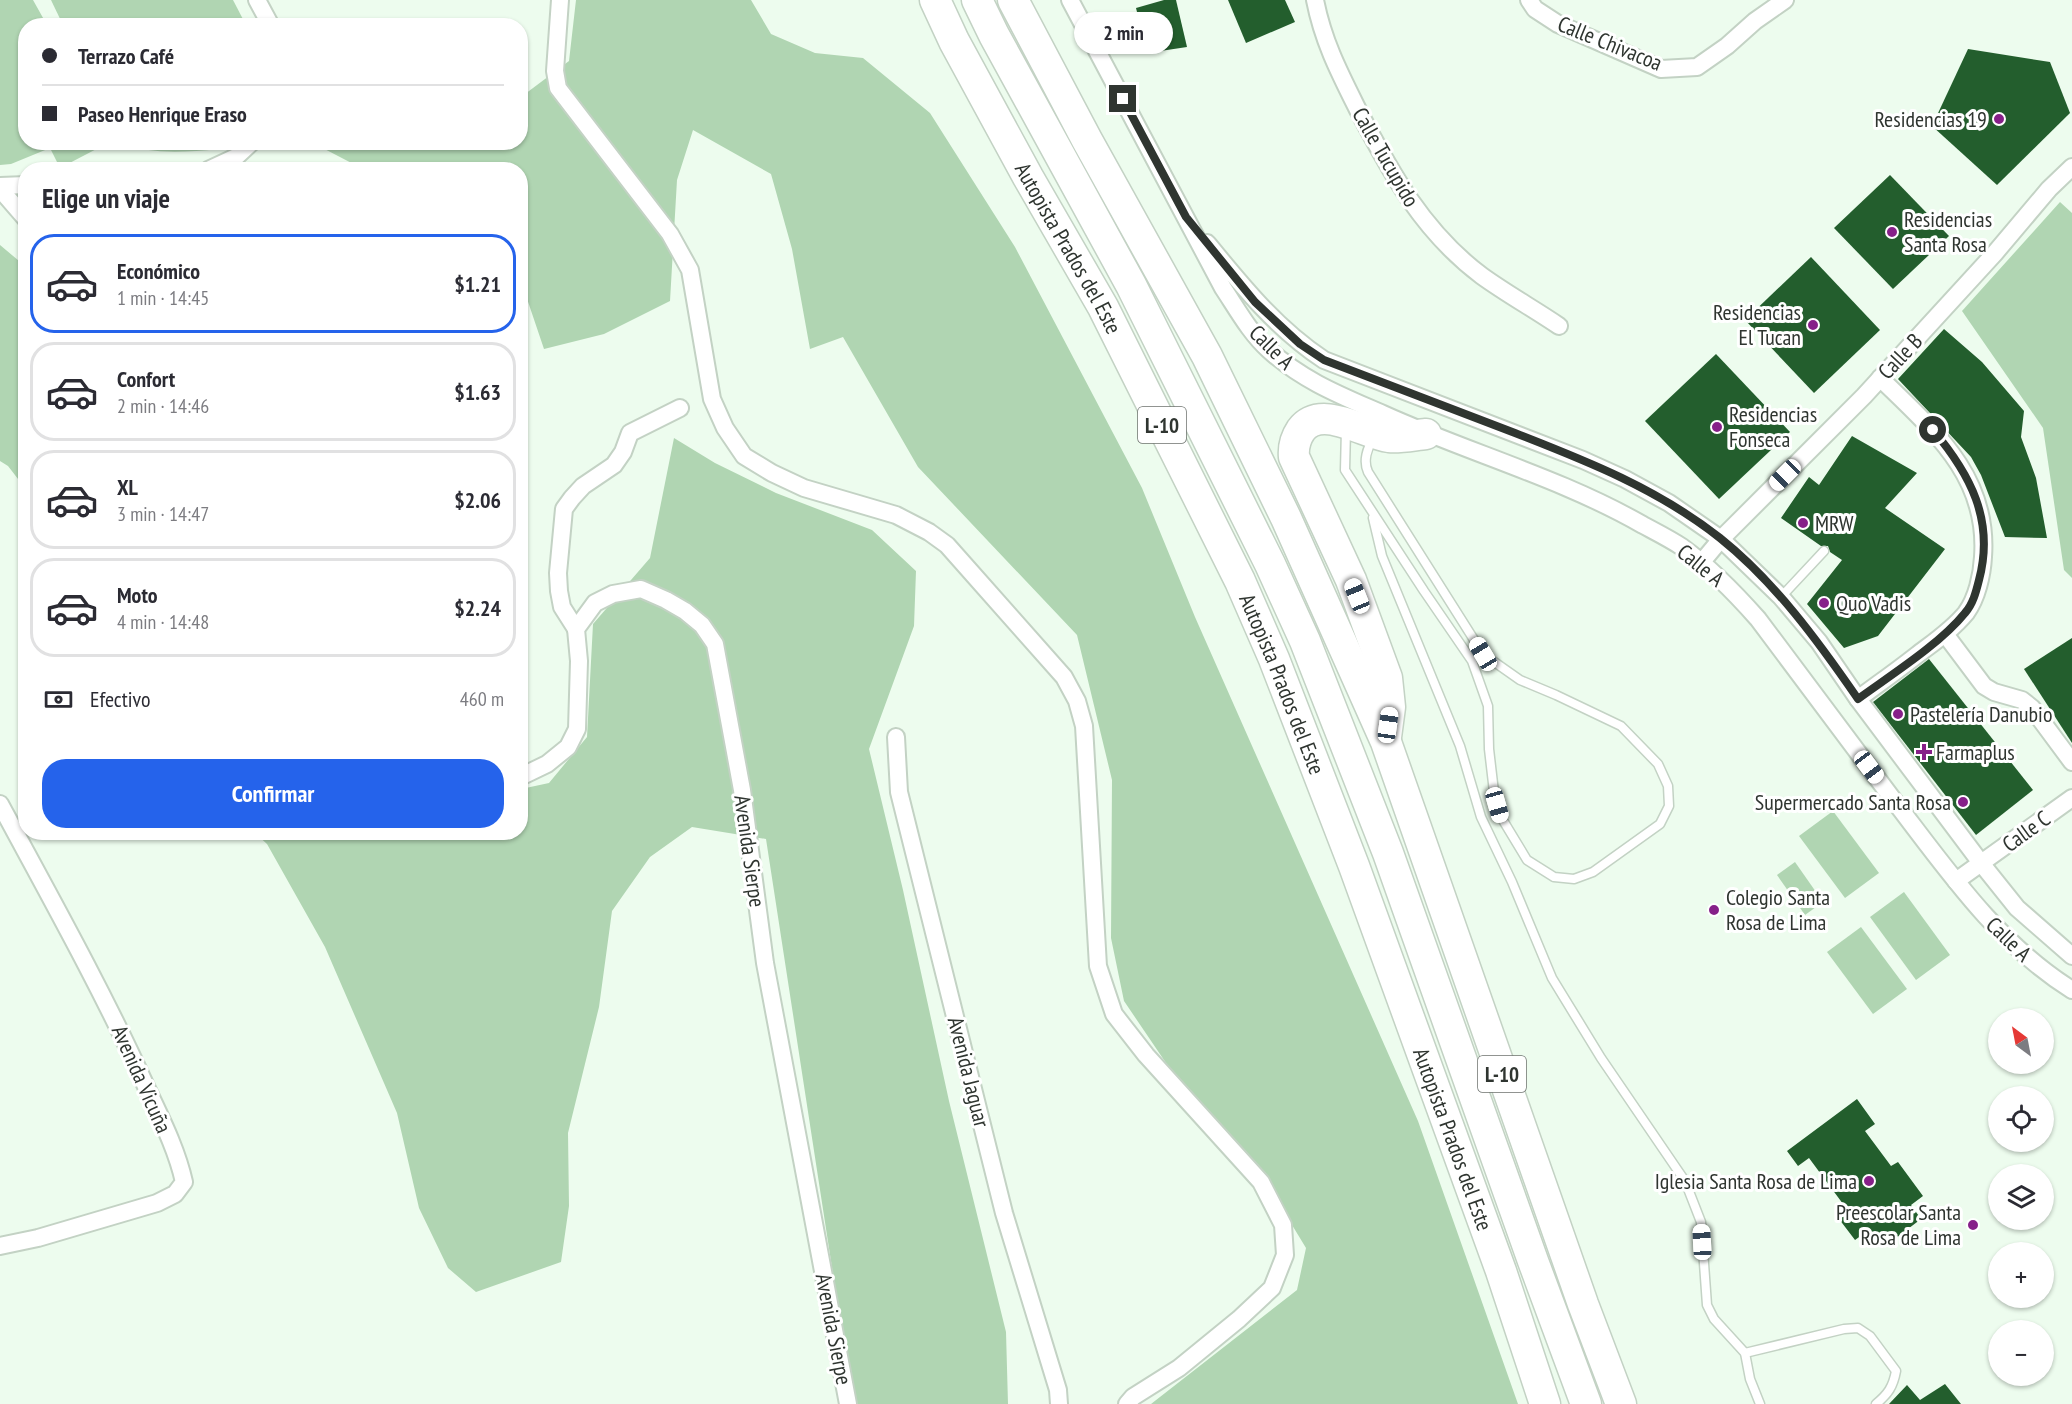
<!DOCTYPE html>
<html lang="es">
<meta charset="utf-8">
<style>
:root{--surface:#fff;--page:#f7f7f7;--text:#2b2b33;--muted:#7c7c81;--line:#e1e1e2;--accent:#2563eb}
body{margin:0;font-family:"PT Sans Narrow",sans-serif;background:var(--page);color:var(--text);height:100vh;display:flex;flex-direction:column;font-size:22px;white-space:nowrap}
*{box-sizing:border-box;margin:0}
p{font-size:20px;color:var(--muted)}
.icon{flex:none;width:33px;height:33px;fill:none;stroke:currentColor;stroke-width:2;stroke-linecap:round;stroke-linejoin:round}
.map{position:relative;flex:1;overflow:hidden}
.side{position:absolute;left:18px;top:162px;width:510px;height:678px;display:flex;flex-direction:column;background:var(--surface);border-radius:24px;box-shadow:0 2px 4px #0004}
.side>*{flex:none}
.guide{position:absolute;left:18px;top:18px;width:510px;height:132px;border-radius:24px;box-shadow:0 2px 4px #0004;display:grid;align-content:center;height:132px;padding:0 24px;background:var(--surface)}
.needle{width:39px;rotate:328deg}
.tools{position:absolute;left:1988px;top:1008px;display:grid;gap:12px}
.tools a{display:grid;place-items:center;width:66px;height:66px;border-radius:50%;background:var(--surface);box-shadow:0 2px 4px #0004;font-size:30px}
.end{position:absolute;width:27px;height:27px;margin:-14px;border:8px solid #2f3530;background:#fff;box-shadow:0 0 0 3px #fff}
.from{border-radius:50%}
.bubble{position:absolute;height:42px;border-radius:21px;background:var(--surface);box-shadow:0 2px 4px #0004;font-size:20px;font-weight:700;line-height:42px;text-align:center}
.car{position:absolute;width:18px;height:36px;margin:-18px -9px;border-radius:8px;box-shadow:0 0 4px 2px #0007;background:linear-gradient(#fff 24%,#345 0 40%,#fff 0 76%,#345 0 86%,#fff 0)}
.guide b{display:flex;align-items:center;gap:21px;height:57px;font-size:22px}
.guide b+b{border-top:2px solid var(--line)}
.guide i{width:15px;height:15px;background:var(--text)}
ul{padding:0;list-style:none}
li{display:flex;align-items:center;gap:18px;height:99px;margin:0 12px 9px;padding:0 12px;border:3px solid var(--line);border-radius:24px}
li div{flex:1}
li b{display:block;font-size:22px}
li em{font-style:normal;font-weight:700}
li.on{border-color:var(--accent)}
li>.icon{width:54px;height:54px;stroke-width:1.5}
h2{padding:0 24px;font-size:27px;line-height:72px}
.pay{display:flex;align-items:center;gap:15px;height:66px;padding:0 24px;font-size:22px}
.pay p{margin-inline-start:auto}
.action{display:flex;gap:12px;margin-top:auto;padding:12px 24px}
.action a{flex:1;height:69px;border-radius:24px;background:var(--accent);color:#fff;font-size:24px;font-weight:700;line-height:69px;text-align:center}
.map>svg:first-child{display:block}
</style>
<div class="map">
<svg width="2072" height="1404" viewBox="0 0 2072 1404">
<rect width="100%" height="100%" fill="#edfcee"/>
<!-- green -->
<g fill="#b0d5b2">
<polygon points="0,0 33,0 47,25 26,26 26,142 108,143 60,168 50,148 11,164 0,165"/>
<polygon points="51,0 233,0 246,25 63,25"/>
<polygon points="576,0 751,0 771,34 815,53 863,58 930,113 1015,247 1142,488 1195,617 1418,1121 1518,1404 1151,1404 1297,1290 1306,1248 1264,1179 1185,1091 1124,1001 1111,938 1112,780 1077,635 918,467 843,337 810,349 792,249 771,174 693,130 677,180 670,301 604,334 544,349 521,281 520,170 363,169 313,143 520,142 521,97 569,61"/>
<path d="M122,143H260C222,149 157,159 122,143Z"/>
<polygon points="2060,202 2072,213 2072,578 2064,570 2043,428 1962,311"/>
<polygon points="0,245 25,266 25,488 8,466 0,461"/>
<polygon points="674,438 715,463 776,493 872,530 916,571 914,626 869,749 903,890 949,1101 1006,1332 1008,1404 853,1404 766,839 692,827 650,857 612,911 599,1007 568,1133 569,1206 561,1262 476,1292 448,1268 419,1208 397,1113 325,947 267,844 255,833 520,832 521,789 549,783 587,737 593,624 650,558"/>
<polygon points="1833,811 1879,873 1845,898 1799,836"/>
<polygon points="1795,862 1823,902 1805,915 1777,875"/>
<polygon points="1904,892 1950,955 1916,980 1870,917"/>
<polygon points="1861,927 1907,989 1873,1014 1827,952"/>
</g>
<!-- building -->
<g fill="#235e2d">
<polygon points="1164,0 1176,0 1187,47 1147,53 1136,8"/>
<polygon points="1228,0 1285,0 1295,22 1246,43"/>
<polygon points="1968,49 2050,62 2070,113 1997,185 1932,126"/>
<polygon points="1890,175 1949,236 1893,289 1834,228"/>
<polygon points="1811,257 1880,330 1814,393 1745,320"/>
<polygon points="1944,329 1982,362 2024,411 2021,437 2036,478 2047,538 2005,537 1981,475 1971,457 1898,379"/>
<polygon points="1716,354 1790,432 1719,499 1645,421"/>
<polygon points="1852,436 1917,473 1885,508 1945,549 1878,636 1844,648 1807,604 1842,560 1830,552 1828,546 1821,546 1781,518 1809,477 1819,485"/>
<polygon points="2072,638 2072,743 2024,669"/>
<polygon points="1929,659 2033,790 1976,835 1873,702"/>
<polygon points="1857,1099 1875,1124 1865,1131 1891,1166 1898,1162 1923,1196 1911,1205 1921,1219 1883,1248 1869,1230 1855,1240 1836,1215 1846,1208 1809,1158 1798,1166 1787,1151"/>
<polygon points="1945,1384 1961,1404 1889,1404 1907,1385 1920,1400"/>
</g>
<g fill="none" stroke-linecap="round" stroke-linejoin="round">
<!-- lane casing -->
<g stroke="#c3d2c4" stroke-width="11">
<g id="lane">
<path d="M1346,429L1345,470L1424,591L1472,661L1488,706L1489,749L1494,792L1501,817L1527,860L1554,877L1574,879L1593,872L1660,824L1669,806L1668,786L1658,764L1621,726L1556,695L1520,680L1483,654L1368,472C1363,461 1367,448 1374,438"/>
<polyline points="1373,518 1382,556 1460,746 1481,817 1512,882 1552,978 1601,1058 1685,1181 1701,1222 1707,1305 1714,1319 1745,1353 1750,1379 1760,1404"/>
<polyline points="1781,597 1824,551"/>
<path d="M1745,1353L1844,1329L1858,1328L1870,1336L1896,1371C1893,1387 1888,1394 1876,1404"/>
</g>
</g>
<!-- street casing -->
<g stroke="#c3d2c4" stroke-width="20">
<g id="street">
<polyline points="257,0 271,26"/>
<polyline points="560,0 555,71 558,88 670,234 690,270 712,399 725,428 744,456 772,473 804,488 896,515 929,532 947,545 1064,677 1077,701 1084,726 1098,966 1114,1014 1146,1055 1261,1182 1283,1225 1285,1255 1272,1288 1239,1319 1179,1368 1133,1397 1127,1404"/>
<path d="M1070,0L1223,288C1237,309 1250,333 1269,350C1303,381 1342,396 1383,414C1469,453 1561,478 1643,525C1656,532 1670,539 1682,547C1711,568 1735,593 1758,619C1804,680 1850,741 1895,802C1948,871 1997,943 2072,990"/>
<path d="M1315,0C1323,41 1339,72 1358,110C1391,173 1423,232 1482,276C1507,294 1534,309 1559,326"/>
<polyline points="1529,0 1535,9 1558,24 1661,69 1697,67 1727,46 1755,21 1785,0"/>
<polyline points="208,170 236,157 252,142"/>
<polyline points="0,186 26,185"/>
<polyline points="0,189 26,219"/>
<path d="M1207,243C1243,287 1277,329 1324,360L1583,460L1625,479L1669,503L1721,539L1781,597L1819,642L1858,699L1981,863L2017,908L2072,956"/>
<polyline points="1701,563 1721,539 1864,396 1995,253 2049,189 2072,167"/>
<polyline points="576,629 562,607 559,591 558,573 564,509 572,498 583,486 614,465 623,452 630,433 680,408"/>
<polyline points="1945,634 1984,686 1994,692 2022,700 2032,708 2072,762"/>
<path d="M1858,699C1878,684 1898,670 1917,655C1934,642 1952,630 1966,613C1977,598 1982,575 1983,557C1989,476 1933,430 1880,378"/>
<polyline points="896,737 899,792 1004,1213 1058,1390 1059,1404"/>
<polyline points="520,777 547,764 568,747 577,729 579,661 576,629 595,603 613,594 641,589 666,600 685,611 702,625 715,644 742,790 765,963 848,1404"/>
<path d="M0,804C49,895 100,986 143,1080C158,1113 176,1146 184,1182L175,1194L157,1203L38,1238L0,1246"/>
<polyline points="1956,881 2072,798"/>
</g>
</g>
<!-- highway casing -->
<g stroke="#c3d2c4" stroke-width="33">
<g id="highway">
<path id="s1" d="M935,0L954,41L1028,177L1103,307L1240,581L1274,659L1354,866L1501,1271L1545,1404"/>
<polyline points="977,0 994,35 1131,285 1270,564 1305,641 1388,853 1533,1261 1586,1404"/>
<polyline points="1013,0 1087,140 1207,356 1286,518 1386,742 1583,1304 1621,1404"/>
<path d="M1386,737L1390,707L1387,678L1351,580L1294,457C1293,447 1295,439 1301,430C1321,403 1365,434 1389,437C1401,438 1415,435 1426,434"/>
</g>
</g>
<!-- lane -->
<use href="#lane" stroke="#fff" stroke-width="8"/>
<!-- street -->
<use href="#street" stroke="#fff" stroke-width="16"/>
<!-- highway -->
<use href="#highway" stroke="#fff" stroke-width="30"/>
</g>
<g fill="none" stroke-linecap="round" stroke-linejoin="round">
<!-- route -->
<path stroke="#2f3530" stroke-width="8" d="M1123,99L1186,217L1255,302L1300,344L1324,360C1388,384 1451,409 1515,433C1587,461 1658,489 1720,538C1775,582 1818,641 1858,699C1891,675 1940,644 1965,613C1973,604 1976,592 1979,580C1995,520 1970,474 1933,430"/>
</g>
<!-- markers -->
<g fill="#862089" stroke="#fff" stroke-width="2">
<circle cx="1999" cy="119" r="6"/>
<circle cx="1892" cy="232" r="6"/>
<circle cx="1813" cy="325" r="6"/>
<circle cx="1717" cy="427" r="6"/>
<circle cx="1803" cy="523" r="6"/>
<circle cx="1824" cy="603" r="6"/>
<circle cx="1898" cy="714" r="6"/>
<path d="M1921 743h6v6h6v6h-6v6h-6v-6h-6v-6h6z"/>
<circle cx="1963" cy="802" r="6"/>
<circle cx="1714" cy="910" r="6"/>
<circle cx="1869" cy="1181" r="6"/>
<circle cx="1973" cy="1225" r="6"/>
</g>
<g text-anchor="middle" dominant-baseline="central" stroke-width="6" stroke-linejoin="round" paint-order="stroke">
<!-- shield labels -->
<g fill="#fff" stroke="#6d726e" stroke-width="1.5">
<rect x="1138" y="407" width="48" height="36" rx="4.5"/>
<rect x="1478" y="1056" width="48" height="36" rx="4.5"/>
</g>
<g font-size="21" font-weight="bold" fill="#2f3530">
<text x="1162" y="425">L-10</text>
<text x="1502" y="1074">L-10</text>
</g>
<!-- street labels -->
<g font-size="22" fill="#2f3530" stroke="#fff">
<text transform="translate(1610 43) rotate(22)">Calle Chivacoa</text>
<text transform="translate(1386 157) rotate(60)">Calle Tucupido</text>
<text stroke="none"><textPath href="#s1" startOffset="282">Autopista Prados del Este</textPath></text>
<text transform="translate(1272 347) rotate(45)">Calle A</text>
<text transform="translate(1900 356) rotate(-47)">Calle B</text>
<text transform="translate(1701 565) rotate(39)">Calle A</text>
<text stroke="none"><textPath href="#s1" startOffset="768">Autopista Prados del Este</textPath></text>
<text transform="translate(2026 831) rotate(-36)">Calle C</text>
<text transform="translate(750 851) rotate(82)">Avenida Sierpe</text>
<text transform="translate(2009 939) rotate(44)">Calle A</text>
<text transform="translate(969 1072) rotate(76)">Avenida Jaguar</text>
<text transform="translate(142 1079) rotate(66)">Avenida Vicuña</text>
<text stroke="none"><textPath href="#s1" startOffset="1254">Autopista Prados del Este</textPath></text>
<text transform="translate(834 1329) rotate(79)">Avenida Sierpe</text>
</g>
<!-- poi labels -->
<g font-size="22" fill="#2f3530" stroke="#fff" text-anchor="start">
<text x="1987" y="119" text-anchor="end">Residencias 19</text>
<text x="1904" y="219">Residencias<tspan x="1904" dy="25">Santa Rosa</tspan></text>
<text x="1801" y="312" text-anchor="end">Residencias<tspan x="1801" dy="25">El Tucan</tspan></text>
<text x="1729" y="414">Residencias<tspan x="1729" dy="25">Fonseca</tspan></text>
<text x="1815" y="523">MRW</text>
<text x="1836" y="603">Quo Vadis</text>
<text x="1910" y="714">Pastelería Danubio</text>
<text x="1936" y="752">Farmaplus</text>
<text x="1951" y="802" text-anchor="end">Supermercado Santa Rosa</text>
<text x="1726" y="897">Colegio Santa<tspan x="1726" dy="25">Rosa de Lima</tspan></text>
<text x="1857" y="1181" text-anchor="end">Iglesia Santa Rosa de Lima</text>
<text x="1961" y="1212" text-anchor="end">Preescolar Santa<tspan x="1961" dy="25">Rosa de Lima</tspan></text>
</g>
</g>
</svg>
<div class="tools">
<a><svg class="needle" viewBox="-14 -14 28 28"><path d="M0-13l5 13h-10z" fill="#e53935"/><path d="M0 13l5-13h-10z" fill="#7c7c81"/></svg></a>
<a><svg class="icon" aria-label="locate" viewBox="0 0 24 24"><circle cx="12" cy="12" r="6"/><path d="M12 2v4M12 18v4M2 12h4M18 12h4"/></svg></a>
<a><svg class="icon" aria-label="layers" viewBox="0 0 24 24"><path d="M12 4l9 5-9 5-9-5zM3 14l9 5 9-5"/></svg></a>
<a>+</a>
<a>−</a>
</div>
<i class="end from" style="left:1933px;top:430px"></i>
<i class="end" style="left:1123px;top:99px"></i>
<div class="bubble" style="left:1074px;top:12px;width:99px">2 min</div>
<i class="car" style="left:1785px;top:475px;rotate:225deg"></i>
<i class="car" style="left:1357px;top:596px;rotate:338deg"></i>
<i class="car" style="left:1483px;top:654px;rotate:329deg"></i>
<i class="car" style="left:1388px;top:725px;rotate:8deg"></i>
<i class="car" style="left:1869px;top:767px;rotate:143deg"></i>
<i class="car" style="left:1497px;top:805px;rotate:164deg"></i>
<i class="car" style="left:1702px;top:1242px;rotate:357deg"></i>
<div class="guide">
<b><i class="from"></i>Terrazo Café</b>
<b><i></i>Paseo Henrique Eraso</b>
</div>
<section class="side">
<h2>Elige un viaje</h2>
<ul>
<li class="on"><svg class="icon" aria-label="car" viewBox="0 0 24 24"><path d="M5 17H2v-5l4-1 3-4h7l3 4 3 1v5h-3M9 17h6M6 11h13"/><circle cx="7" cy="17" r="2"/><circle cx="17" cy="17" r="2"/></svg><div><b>Económico</b><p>1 min · 14:45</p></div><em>$1.21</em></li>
<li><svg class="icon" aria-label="car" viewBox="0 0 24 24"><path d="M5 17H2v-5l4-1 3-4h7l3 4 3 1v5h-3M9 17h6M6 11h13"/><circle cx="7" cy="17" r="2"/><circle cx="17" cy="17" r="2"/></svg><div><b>Confort</b><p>2 min · 14:46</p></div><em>$1.63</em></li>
<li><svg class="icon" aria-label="car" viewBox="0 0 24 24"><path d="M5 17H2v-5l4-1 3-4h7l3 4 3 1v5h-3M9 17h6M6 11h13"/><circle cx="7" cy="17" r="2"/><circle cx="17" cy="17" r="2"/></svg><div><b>XL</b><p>3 min · 14:47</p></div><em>$2.06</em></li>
<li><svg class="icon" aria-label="car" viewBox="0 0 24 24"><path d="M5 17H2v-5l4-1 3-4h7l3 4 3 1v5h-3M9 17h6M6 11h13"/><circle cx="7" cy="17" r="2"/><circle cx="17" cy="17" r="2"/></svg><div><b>Moto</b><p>4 min · 14:48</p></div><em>$2.24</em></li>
</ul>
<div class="pay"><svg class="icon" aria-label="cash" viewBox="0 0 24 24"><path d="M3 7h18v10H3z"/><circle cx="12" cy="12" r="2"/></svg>Efectivo<p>460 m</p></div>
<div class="action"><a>Confirmar</a></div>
</section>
</div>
